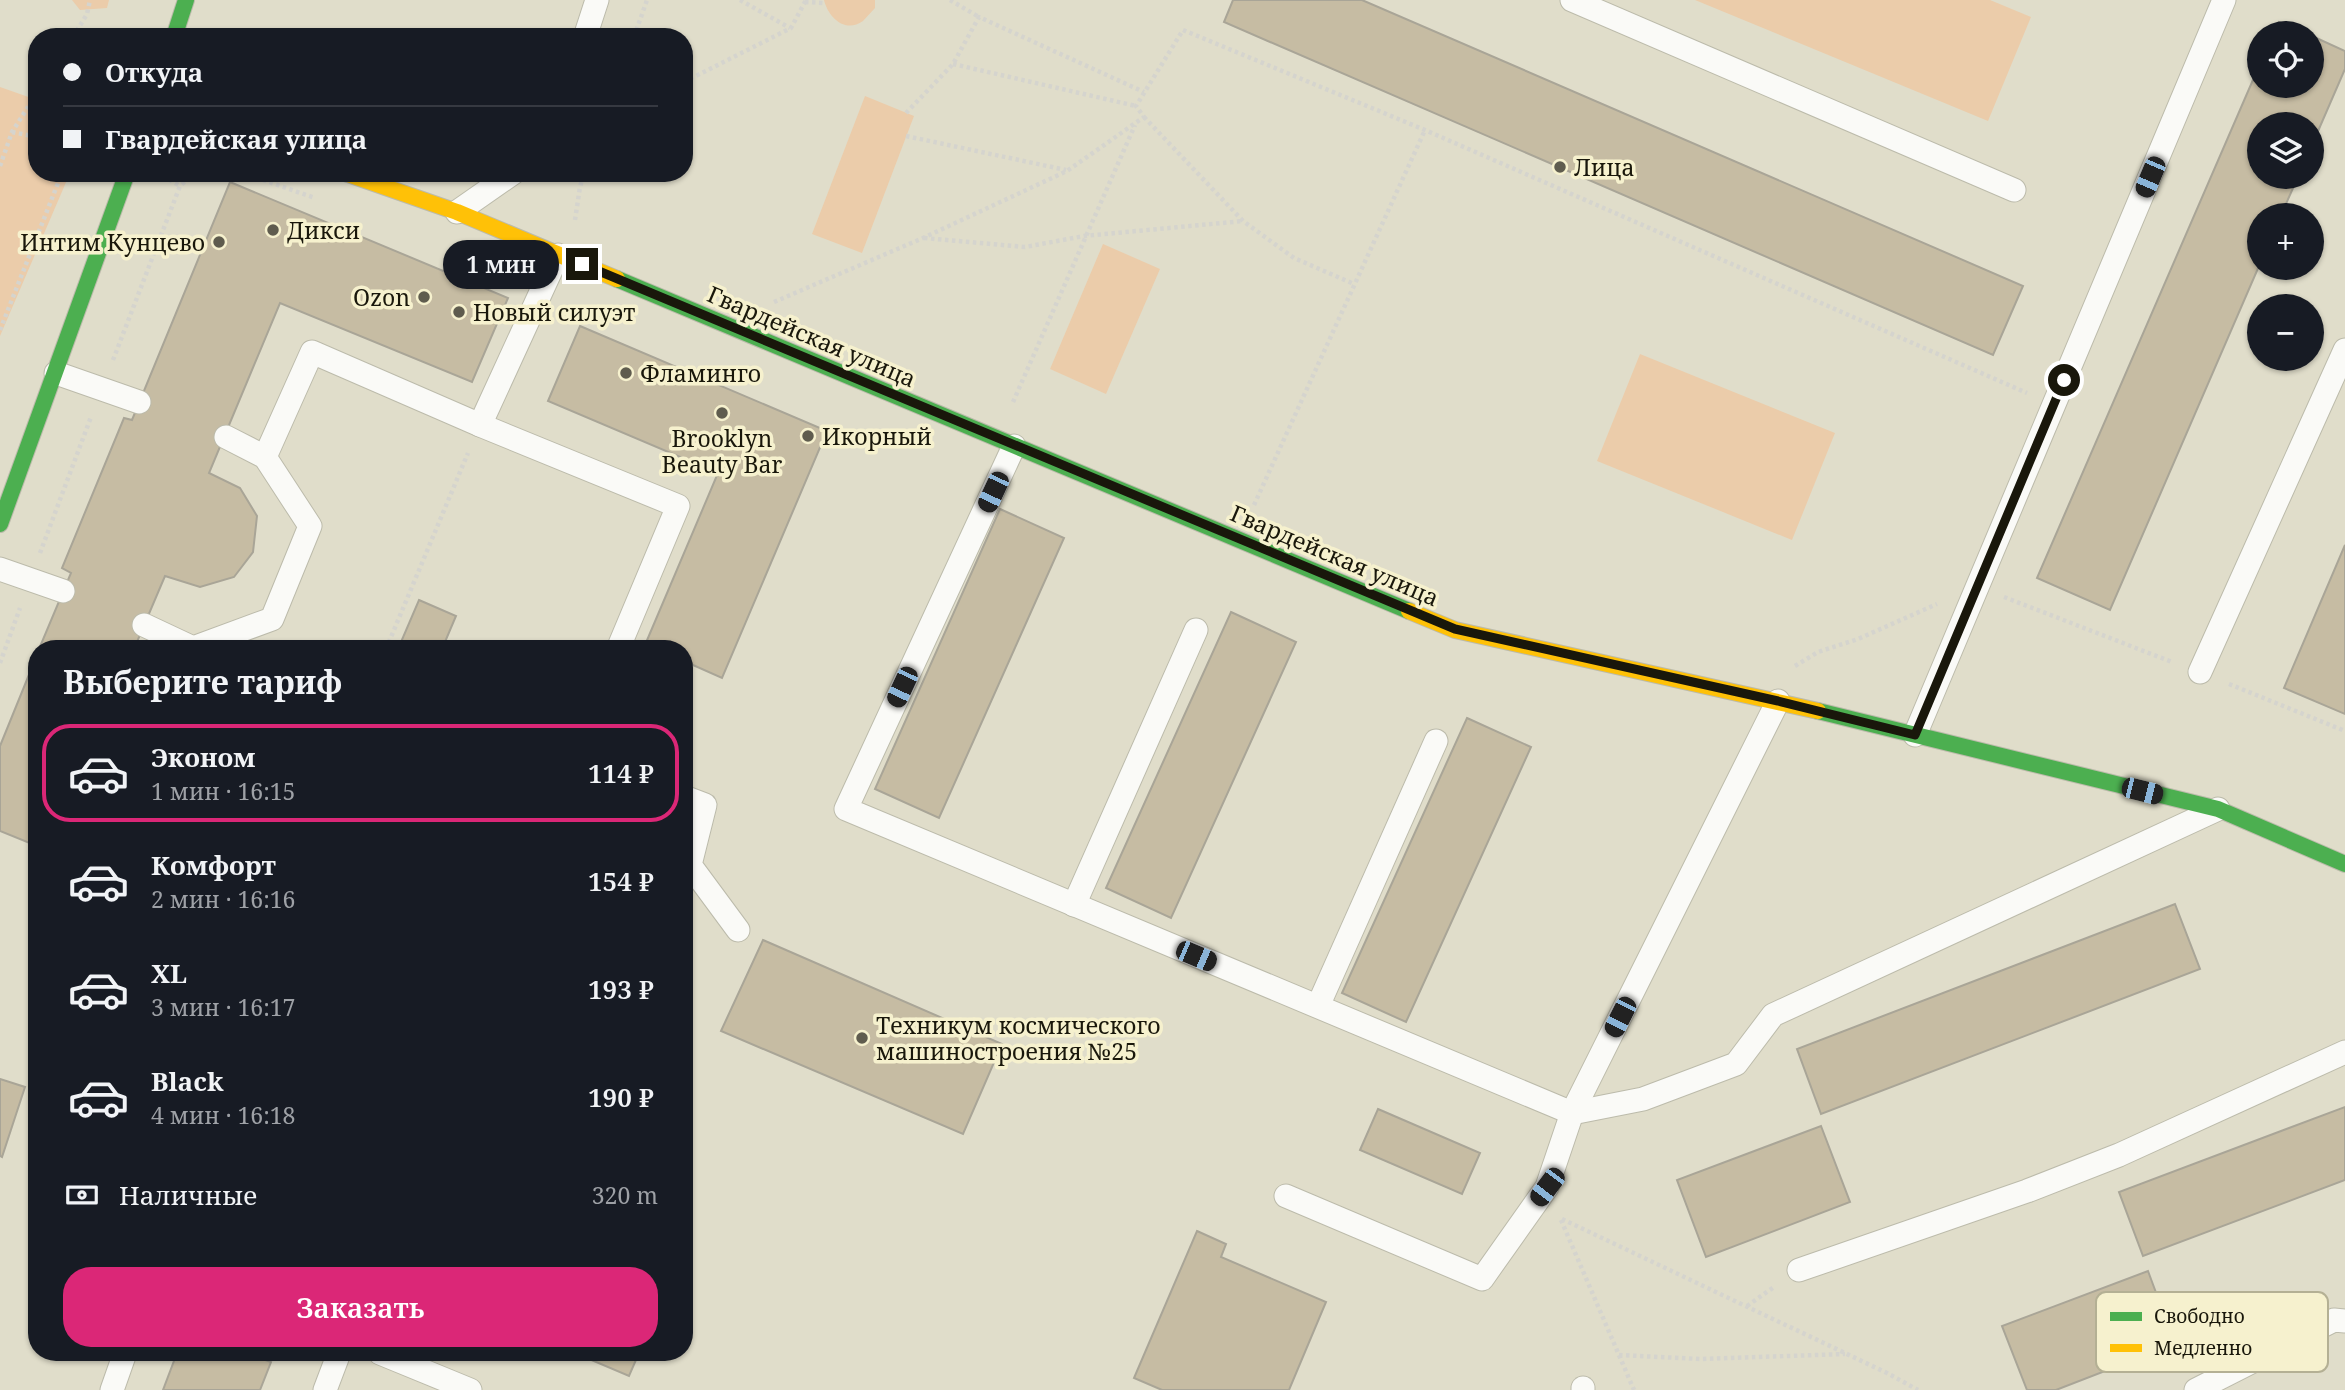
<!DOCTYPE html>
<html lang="ru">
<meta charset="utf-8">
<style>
:root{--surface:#171b24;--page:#20242c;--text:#f1f3f6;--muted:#9ea1a6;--line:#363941;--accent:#db2777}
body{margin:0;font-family:"Noto Serif",serif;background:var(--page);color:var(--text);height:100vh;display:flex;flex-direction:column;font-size:26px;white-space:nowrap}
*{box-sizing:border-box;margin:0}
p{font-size:23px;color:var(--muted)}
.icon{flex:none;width:38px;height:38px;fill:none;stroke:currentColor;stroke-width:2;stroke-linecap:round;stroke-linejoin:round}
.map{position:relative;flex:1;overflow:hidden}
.drawer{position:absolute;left:28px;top:640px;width:665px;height:721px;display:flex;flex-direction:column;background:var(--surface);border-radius:28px;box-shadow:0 2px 5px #0004}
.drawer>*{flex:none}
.hud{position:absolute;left:28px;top:28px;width:665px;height:154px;border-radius:28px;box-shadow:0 2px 5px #0004;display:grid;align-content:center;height:154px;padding:0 35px;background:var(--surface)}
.buttons{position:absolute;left:2247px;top:21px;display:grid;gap:14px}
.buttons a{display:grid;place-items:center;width:77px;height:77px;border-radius:50%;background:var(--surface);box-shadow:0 2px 5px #0004;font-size:35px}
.end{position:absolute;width:32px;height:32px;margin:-16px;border:9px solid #19170b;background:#fff;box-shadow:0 0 0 4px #fff}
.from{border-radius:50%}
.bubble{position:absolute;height:49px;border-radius:24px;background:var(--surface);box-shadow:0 2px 5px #0004;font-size:23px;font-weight:600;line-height:49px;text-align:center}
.car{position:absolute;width:21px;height:42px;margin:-21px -10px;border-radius:9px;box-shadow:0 0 5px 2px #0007;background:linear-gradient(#222 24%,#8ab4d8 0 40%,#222 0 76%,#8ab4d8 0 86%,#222 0)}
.hud b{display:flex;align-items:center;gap:24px;height:66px;font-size:26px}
.hud b+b{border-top:2px solid var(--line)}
.hud i{width:18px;height:18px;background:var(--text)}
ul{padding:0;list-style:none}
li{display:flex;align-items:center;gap:21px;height:98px;margin:0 14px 10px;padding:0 21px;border:4px solid transparent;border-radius:28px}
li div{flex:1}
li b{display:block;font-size:26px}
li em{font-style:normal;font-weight:600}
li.active{border-color:var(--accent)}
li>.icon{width:63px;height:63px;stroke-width:1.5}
h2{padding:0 35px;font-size:32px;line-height:84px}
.pay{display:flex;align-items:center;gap:18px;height:77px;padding:0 35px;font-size:26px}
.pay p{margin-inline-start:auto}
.cta{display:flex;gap:14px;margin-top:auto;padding:14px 35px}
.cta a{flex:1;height:80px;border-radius:28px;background:var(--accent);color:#fff;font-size:28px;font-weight:600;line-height:80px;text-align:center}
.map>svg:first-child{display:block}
</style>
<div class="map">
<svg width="2345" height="1390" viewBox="0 0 2345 1390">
<rect width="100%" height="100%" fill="#e0ddca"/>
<!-- green -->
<g fill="#ebccaa">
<polygon points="72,0 109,0 107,8 80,10"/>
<path d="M824,0H875V8C871,12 867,17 863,21C845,34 828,17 824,0Z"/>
<polygon points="1695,0 1990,0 2031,17 1988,121"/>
<polygon points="0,87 37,100 37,173 70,173 0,336"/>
<polygon points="865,96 914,116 862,253 812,234"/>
<polygon points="1103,244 1160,269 1106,394 1050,369"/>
<polygon points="1640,354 1835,433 1792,540 1597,461"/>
</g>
<!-- building -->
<g fill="#c6bca3" stroke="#a9a597" stroke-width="2">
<polygon points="1233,0 1362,0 2023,286 1993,355 1224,22"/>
<polygon points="2279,22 2305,33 2274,33"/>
<polygon points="2312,36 2345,51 2345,69 2312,145 2312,124 2259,124 2259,177 2298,177 2281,215 2259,215 2259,266 2110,610 2037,578 2259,66 2259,86 2312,86"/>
<polygon points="230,182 508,298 472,382 280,303 209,473 240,488 257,516 253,552 234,577 200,587 165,576 134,649 39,649 71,573 62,568 124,418 132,420"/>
<polygon points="580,326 827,431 722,678 684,661 684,649 656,649 645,645 718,473 548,401"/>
<polygon points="1000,509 1064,538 939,818 875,789"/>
<polygon points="2345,545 2345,714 2284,688"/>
<polygon points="419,600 456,616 442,649 398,649"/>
<polygon points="1231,612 1296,642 1171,918 1106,888"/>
<polygon points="37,655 37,846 0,831 0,746"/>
<polygon points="1467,718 1531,747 1406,1022 1342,993"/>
<polygon points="2175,904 2200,969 1821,1114 1797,1049"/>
<polygon points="763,940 1002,1044 963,1134 721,1031"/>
<polygon points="0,1079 25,1087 2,1157 0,1156"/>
<polygon points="2345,1107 2345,1180 2143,1256 2119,1192"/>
<polygon points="1378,1109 1480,1153 1462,1194 1360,1150"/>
<polygon points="1821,1126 1850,1202 1706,1257 1677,1180"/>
<polygon points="1197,1231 1226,1244 1221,1257 1326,1302 1289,1390 1162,1390 1134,1378"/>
<polygon points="2148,1271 2175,1344 2056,1390 2027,1390 2002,1326"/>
<polygon points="177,1353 256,1353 254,1356 271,1362 260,1390 163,1390"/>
<polygon points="575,1353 639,1353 629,1376"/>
</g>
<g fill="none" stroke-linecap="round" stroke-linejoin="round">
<!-- lane casing -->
<g stroke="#bcbbab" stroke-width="25">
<g id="lane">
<polyline points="1572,0 2014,190"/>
<polyline points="585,37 597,0"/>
<polyline points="457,212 513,173"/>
<polyline points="56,373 139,402"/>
<polyline points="480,425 678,506 618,649"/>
<polyline points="1014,446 846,809 1572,1113 1643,1099 1736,1064 1773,1015 2218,809"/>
<polyline points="265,457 312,352 480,425 558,255"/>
<polyline points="0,569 63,591"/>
<polyline points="144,625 193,648 272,619 310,526 265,457 226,437"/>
<polyline points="2200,672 2345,350"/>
<polyline points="1915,735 2224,0"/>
<polyline points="684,797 705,805 690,865 738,930"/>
<polyline points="1074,905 1196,630"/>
<polyline points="1318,1006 1436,741"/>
<polyline points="1286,1196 1482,1279 1547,1187 1572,1113 1778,701"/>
<polyline points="1799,1270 2027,1191 2119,1155 2345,1052"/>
<polyline points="380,1353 470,1390"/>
<polyline points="112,1390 125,1353"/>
<polyline points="325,1390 339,1353"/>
<polyline points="1583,1390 1583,1388"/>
<polyline points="2196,1390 2334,1320 2345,1321"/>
</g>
</g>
<!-- fast casing -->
<g stroke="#bcbbab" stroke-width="18">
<g id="fast">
<polyline points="174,37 186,0"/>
<polyline points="617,279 1409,611"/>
<polyline points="0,524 127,173"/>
<polyline points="1818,711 2218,809 2345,864"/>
</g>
</g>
<!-- slow casing -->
<g stroke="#bcbbab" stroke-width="18">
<g id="slow">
<polyline points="345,173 457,212 617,279"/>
<polyline points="1409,611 1455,630 1818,711"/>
</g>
</g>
<!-- path -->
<g stroke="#d5d4ce" stroke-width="4.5" stroke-dasharray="3.5 3.5" stroke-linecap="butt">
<polyline points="740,0 790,28"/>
<polyline points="950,0 979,17"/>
<polyline points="805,2 824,3"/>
<polyline points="73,37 87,14 90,0"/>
<polyline points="634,37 647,0"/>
<polyline points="953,64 1136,106"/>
<polyline points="684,82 791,28 806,0"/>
<polyline points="906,113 953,64 979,17 1144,92"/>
<polyline points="1144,117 1243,221 1294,258 1354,284"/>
<polyline points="12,132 37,137"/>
<polyline points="906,136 1066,170"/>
<polyline points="0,166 12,132 37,93"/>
<polyline points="243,173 315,198"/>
<polyline points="163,176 180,186"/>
<polyline points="575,220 580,187 584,173"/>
<polyline points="924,238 1025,247 1084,236 1243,221"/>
<polyline points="774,302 923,238 1067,171 1144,117 1136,106 1183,30 1425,130 2027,393"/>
<polyline points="0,330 62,173"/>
<polyline points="113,360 180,186 195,173"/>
<polyline points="1013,402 1135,125"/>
<polyline points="1254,505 1425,130"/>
<polyline points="40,553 91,417"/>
<polyline points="2004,597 2172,662"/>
<polyline points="386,649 468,453"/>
<polyline points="0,663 20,608"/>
<polyline points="1795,666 1818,652 1858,639 1937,604"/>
<polyline points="2229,684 2345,731"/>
<polyline points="1562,1219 1887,1373 1918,1390"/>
<polyline points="1561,1220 1634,1390"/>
<polyline points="1747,1306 1774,1287"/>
<polyline points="1619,1355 1700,1359 1845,1354"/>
</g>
<!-- lane -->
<use href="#lane" stroke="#fafaf7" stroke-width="23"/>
<!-- fast -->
<use href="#fast" stroke="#4caf50" stroke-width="16"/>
<!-- slow -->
<use href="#slow" stroke="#ffc107" stroke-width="16"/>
</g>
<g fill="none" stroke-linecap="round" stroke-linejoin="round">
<!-- route -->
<polyline stroke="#19170b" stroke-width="9" points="582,264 1455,629 1778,701 1915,735 2064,380"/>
</g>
<!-- markers -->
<g fill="#5f5c4e" stroke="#f6f1ce" stroke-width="2.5">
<circle cx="1560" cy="167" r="7"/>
<circle cx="273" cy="230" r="7"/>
<circle cx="219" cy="242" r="7"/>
<circle cx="424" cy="297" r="7"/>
<circle cx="459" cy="312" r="7"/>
<circle cx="626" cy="373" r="7"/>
<circle cx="722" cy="413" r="7"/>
<circle cx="808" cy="436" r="7"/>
<circle cx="862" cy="1038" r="7"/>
</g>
<g text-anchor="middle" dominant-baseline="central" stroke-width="7" stroke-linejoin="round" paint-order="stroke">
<!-- poi labels -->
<g font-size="23" fill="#19170b" stroke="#f6f1ce" text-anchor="start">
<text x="1574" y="167">Лица</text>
<text x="287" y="230">Дикси</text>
<text x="205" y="242" text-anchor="end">Интим Кунцево</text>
<text x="410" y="297" text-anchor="end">Ozon</text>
<text x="473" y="312">Новый силуэт</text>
<text x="640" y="373">Фламинго</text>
<text x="822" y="436">Икорный</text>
<text x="722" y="438" text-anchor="middle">Brooklyn<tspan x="722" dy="26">Beauty Bar</tspan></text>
<text x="876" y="1025">Техникум космического<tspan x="876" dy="26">машиностроения №25</tspan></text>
</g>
<!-- street labels -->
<g font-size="23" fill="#19170b" stroke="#f6f1ce">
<text transform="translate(812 336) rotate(23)">Гвардейская улица</text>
<text transform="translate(1335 555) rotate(23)">Гвардейская улица</text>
</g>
</g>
<!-- legend -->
<rect x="2096" y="1292" width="232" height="80" rx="10" fill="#f6f1ce" stroke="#b4b094" stroke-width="2"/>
<rect x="2110" y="1312" width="32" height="9" fill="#4caf50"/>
<rect x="2110" y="1344" width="32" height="8" fill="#ffc107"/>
<g font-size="19" fill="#19170b">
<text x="2154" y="1323">Свободно</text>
<text x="2154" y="1355">Медленно</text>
</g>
</svg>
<div class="buttons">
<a><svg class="icon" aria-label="locate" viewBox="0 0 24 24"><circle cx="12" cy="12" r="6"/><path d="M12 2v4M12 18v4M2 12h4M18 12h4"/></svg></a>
<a><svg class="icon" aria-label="layers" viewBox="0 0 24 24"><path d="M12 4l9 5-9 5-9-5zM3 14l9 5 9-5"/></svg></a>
<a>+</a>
<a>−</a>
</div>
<i class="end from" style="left:2064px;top:380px"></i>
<i class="end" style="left:582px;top:264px"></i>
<div class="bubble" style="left:443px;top:240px;width:116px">1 мин</div>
<i class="car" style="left:2150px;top:177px;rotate:203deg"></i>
<i class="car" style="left:993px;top:492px;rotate:205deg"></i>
<i class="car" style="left:902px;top:687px;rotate:205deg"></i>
<i class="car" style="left:2142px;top:791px;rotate:104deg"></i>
<i class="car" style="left:1196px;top:956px;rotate:113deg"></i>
<i class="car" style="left:1620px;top:1017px;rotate:207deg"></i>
<i class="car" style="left:1547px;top:1187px;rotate:217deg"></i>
<div class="hud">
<b><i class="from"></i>Откуда</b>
<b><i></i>Гвардейская улица</b>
</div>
<section class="drawer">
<h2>Выберите тариф</h2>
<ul>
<li class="active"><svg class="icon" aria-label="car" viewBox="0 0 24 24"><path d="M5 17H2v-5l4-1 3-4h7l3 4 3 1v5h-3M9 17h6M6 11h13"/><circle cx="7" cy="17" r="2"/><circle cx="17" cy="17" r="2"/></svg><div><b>Эконом</b><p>1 мин · 16:15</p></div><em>114 ₽</em></li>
<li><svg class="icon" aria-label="car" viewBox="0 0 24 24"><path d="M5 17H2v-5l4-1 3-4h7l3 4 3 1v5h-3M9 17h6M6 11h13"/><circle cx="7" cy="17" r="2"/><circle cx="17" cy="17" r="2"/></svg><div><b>Комфорт</b><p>2 мин · 16:16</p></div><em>154 ₽</em></li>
<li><svg class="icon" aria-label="car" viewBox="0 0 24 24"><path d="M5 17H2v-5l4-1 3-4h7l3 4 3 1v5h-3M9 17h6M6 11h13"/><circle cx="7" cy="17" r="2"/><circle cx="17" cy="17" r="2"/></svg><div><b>XL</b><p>3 мин · 16:17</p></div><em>193 ₽</em></li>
<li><svg class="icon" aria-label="car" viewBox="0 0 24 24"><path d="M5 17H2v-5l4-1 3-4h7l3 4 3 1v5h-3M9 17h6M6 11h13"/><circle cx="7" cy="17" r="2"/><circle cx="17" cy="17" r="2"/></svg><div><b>Black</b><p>4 мин · 16:18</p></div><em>190 ₽</em></li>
</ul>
<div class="pay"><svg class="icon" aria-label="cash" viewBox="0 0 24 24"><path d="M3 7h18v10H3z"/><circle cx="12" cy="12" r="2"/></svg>Наличные<p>320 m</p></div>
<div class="cta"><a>Заказать</a></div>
</section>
</div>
